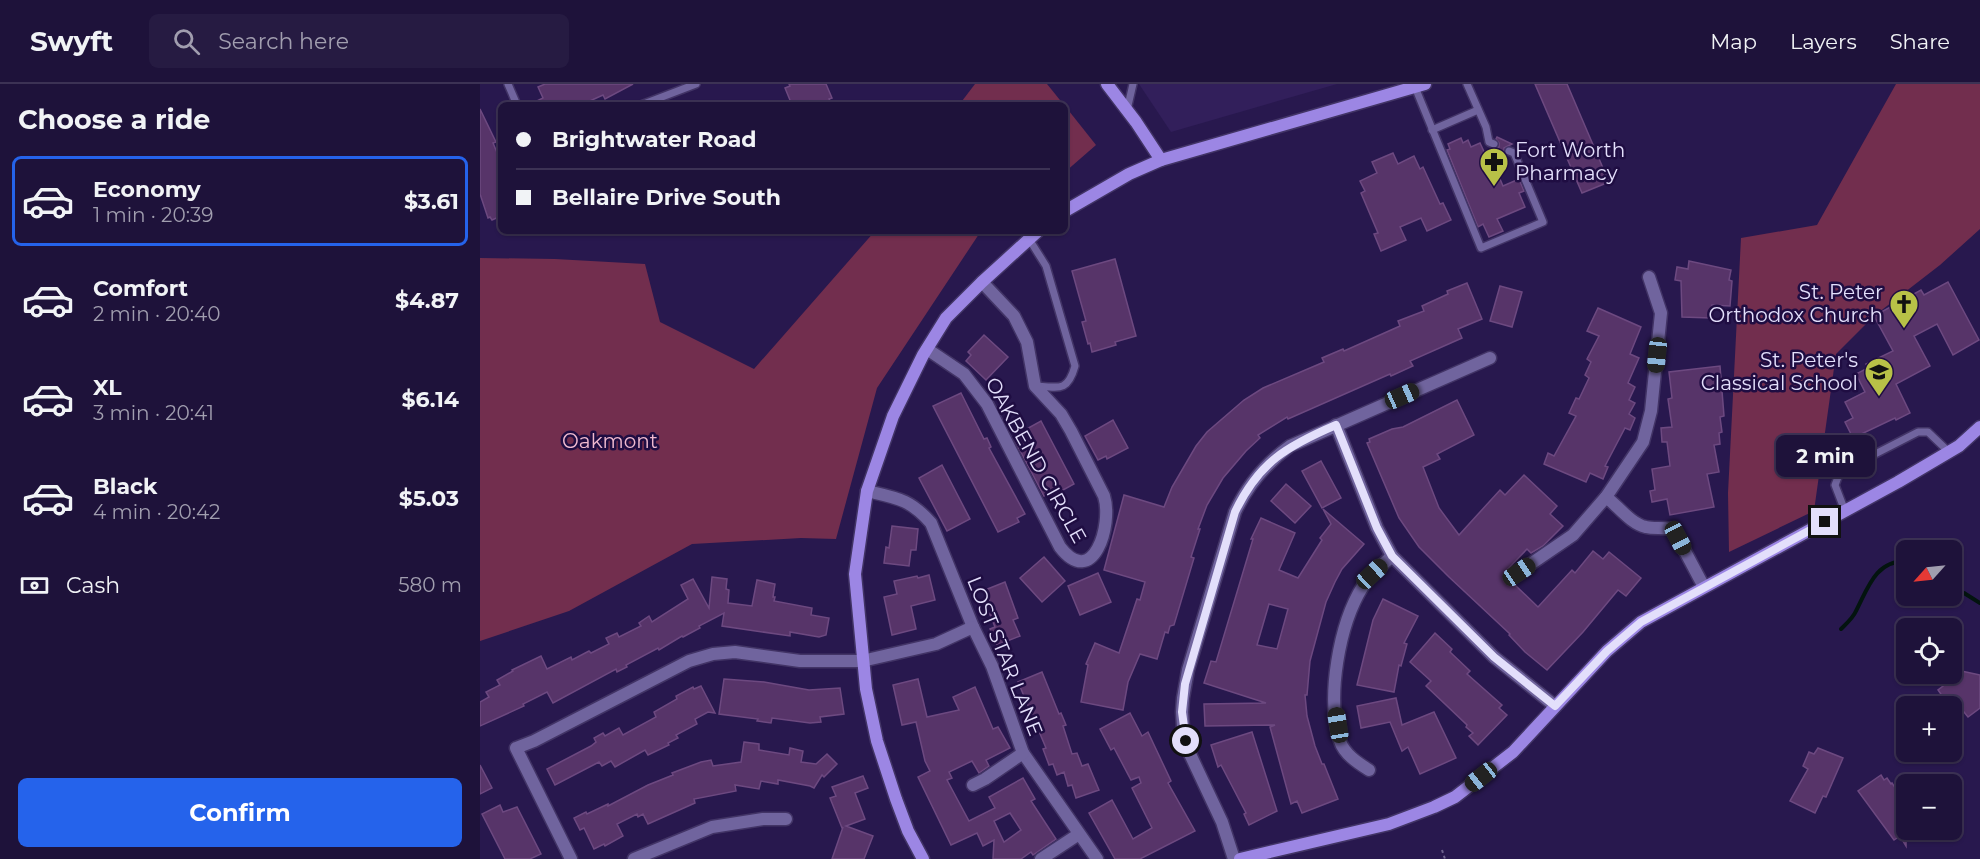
<!DOCTYPE html>
<meta charset="utf-8">
<style>
:root{--surface:#1e123a;--page:#261b42;--text:#f1f3f6;--muted:#a19eaf;--line:#3c3254;--accent:#2563eb}
body{margin:0;font-family:Montserrat,sans-serif;background:var(--page);color:var(--text);height:100vh;display:flex;flex-direction:column;font-size:22px;white-space:nowrap}
*{box-sizing:border-box;margin:0}
p{font-size:20px;color:var(--muted)}
.icon{flex:none;width:33px;height:33px;fill:none;stroke:currentColor;stroke-width:2;stroke-linecap:round;stroke-linejoin:round}
.map{position:relative;flex:1;overflow:hidden}
.drawer{display:flex;flex-direction:column;background:var(--surface);width:480px}
.drawer>*{flex:none}
.top-card{position:absolute;left:18px;top:18px;width:570px;height:132px;border-radius:9px;box-shadow:0 2px 4px #0004,0 0 0 2px var(--line);display:grid;align-content:center;height:132px;padding:0 18px;background:var(--surface)}
.needle{width:39px;rotate:243deg}
.tools{position:absolute;left:1416px;top:456px;display:grid;gap:12px}
.tools a{display:grid;place-items:center;width:66px;height:66px;border-radius:9px;background:var(--surface);box-shadow:0 2px 4px #0004,0 0 0 2px var(--line);font-size:30px}
.end{position:absolute;width:27px;height:27px;margin:-14px;border:8px solid #e3dffb;background:#111;box-shadow:0 0 0 3px #111}
.from{border-radius:50%}
.bubble{position:absolute;height:42px;border-radius:9px;background:var(--surface);box-shadow:0 2px 4px #0004,0 0 0 2px var(--line);font-size:20px;font-weight:700;line-height:42px;text-align:center}
.car{position:absolute;width:18px;height:36px;margin:-18px -9px;border-radius:8px;box-shadow:0 0 4px 2px #0007;background:linear-gradient(#222 24%,#8ab4d8 0 40%,#222 0 76%,#8ab4d8 0 86%,#222 0)}
.top-card b{display:flex;align-items:center;gap:21px;height:57px;font-size:22px}
.top-card b+b{border-top:2px solid var(--line)}
.top-card i{width:15px;height:15px;background:var(--text)}
ul{padding:0;list-style:none}
li{display:flex;align-items:center;gap:18px;height:90px;margin:0 12px 9px;padding:0 6px;border:3px solid transparent;border-radius:9px}
li div{flex:1}
li b{display:block;font-size:22px}
li em{font-style:normal;font-weight:700}
li.on{border-color:var(--accent)}
li>.icon{width:54px;height:54px;stroke-width:1.5}
h2{padding:0 18px;font-size:27px;line-height:72px}
.pay{display:flex;align-items:center;gap:15px;height:66px;padding:0 18px;font-size:22px}
.pay p{margin-inline-start:auto}
.primary-button{display:flex;gap:12px;margin-top:auto;padding:12px 18px}
.primary-button a{flex:1;height:69px;border-radius:9px;background:var(--accent);color:#fff;font-size:24px;font-weight:700;line-height:69px;text-align:center}
header{display:flex;align-items:center;gap:36px;box-sizing:border-box;height:84px;padding:0 30px;background:var(--surface);border-bottom:2px solid var(--line)}
header strong{font-size:28px}
nav{display:flex;gap:33px;margin-inline-start:auto;font-size:21px}
.search{width:420px;height:54px;background:var(--page);display:flex;align-items:center;gap:15px;box-sizing:border-box;padding:0 21px;border-radius:9px;color:var(--muted);font-size:22px}
main{display:flex;flex:1;min-height:0}
.map>svg:first-child{display:block}
</style>
<header>
<strong>Swyft</strong>
<div class="search"><svg class="icon" aria-label="search" viewBox="0 0 24 24"><circle cx="10" cy="10" r="6"/><path d="M15 15l6 6"/></svg>Search here</div>
<nav><a>Map</a><a>Layers</a><a>Share</a></nav>
</header>
<main>
<section class="drawer">
<h2>Choose a ride</h2>
<ul>
<li class="on"><svg class="icon" aria-label="car" viewBox="0 0 24 24"><path d="M5 17H2v-5l4-1 3-4h7l3 4 3 1v5h-3M9 17h6M6 11h13"/><circle cx="7" cy="17" r="2"/><circle cx="17" cy="17" r="2"/></svg><div><b>Economy</b><p>1 min · 20:39</p></div><em>$3.61</em></li>
<li><svg class="icon" aria-label="car" viewBox="0 0 24 24"><path d="M5 17H2v-5l4-1 3-4h7l3 4 3 1v5h-3M9 17h6M6 11h13"/><circle cx="7" cy="17" r="2"/><circle cx="17" cy="17" r="2"/></svg><div><b>Comfort</b><p>2 min · 20:40</p></div><em>$4.87</em></li>
<li><svg class="icon" aria-label="car" viewBox="0 0 24 24"><path d="M5 17H2v-5l4-1 3-4h7l3 4 3 1v5h-3M9 17h6M6 11h13"/><circle cx="7" cy="17" r="2"/><circle cx="17" cy="17" r="2"/></svg><div><b>XL</b><p>3 min · 20:41</p></div><em>$6.14</em></li>
<li><svg class="icon" aria-label="car" viewBox="0 0 24 24"><path d="M5 17H2v-5l4-1 3-4h7l3 4 3 1v5h-3M9 17h6M6 11h13"/><circle cx="7" cy="17" r="2"/><circle cx="17" cy="17" r="2"/></svg><div><b>Black</b><p>4 min · 20:42</p></div><em>$5.03</em></li>
</ul>
<div class="pay"><svg class="icon" aria-label="cash" viewBox="0 0 24 24"><path d="M3 7h18v10H3z"/><circle cx="12" cy="12" r="2"/></svg>Cash<p>580 m</p></div>
<div class="primary-button"><a>Confirm</a></div>
</section>
<div class="map">
<svg width="1500" height="775" viewBox="0 0 1500 775">
<rect width="100%" height="100%" fill="#28184e"/>
<!-- built -->
<polygon fill="#321f5b" points="659,0 857,0 691,48"/>
<!-- green -->
<g fill="#722e4e">
<polygon points="495,0 567,0 584,21 479,21"/>
<polygon points="1416,0 1500,0 1500,145 1460,181 1394,232 1356,270 1334,427 1249,468 1248,409 1261,154 1337,141"/>
<polygon points="585,22 616,61 585,88"/>
<polygon points="395,147 501,147 397,304 356,455 321,454 212,460 89,527 0,557 0,174 75,175 165,180 180,238 274,285"/>
</g>
<g fill="none" stroke-linecap="round" stroke-linejoin="round">
<!-- stream -->
<g stroke="#03140f" stroke-width="4">
<polyline points="1472,509 1484,509 1500,519"/>
<path d="M1361,545C1366,540 1373,534 1376,527C1388,504 1395,477 1426,477"/>
</g>
</g>
<!-- building -->
<g fill="#573469" stroke="#6d4980" stroke-width="1.5" fill-rule="evenodd">
<polygon points="65,0 153,0 125,15 123,11 101,21 49,21 63,14 58,3"/>
<polygon points="309,0 346,0 352,14 349,15 352,21 312,21 305,4 310,2"/>
<polygon points="1055,0 1087,0 1129,98 1102,109"/>
<polygon points="0,25 16,58 13,59 21,78 21,132 12,136 10,133 8,134 0,110"/>
<polygon points="1017,53 1032,60 1024,64 1024,68 1027,72 1025,75 1023,75 1017,88 1023,102 1039,95 1044,107 1039,109 1045,123 1017,135 1023,147 1009,153 1003,140 998,143 967,66 970,65 968,60 981,54 983,59 988,56 991,63 1000,59 1007,74 1011,65 1015,65 1019,63 1019,59 1016,55"/>
<polygon points="913,69 918,80 934,72 940,85 943,83 960,120 963,119 971,136 947,147 941,134 920,143 926,156 901,167 894,150 898,149 881,109 885,107 880,97 897,89 892,78"/>
<polygon points="635,175 656,252 635,258 636,261 612,268 610,259 608,260 602,238 606,237 592,187"/>
<polygon points="1209,177 1251,186 1249,196 1252,197 1250,222 1232,221 1231,234 1202,233 1201,197 1195,196 1197,183 1208,185"/>
<polygon points="1468,198 1499,256 1473,271 1457,240 1434,252 1450,282 1416,300 1430,329 1416,336 1415,334 1373,354 1365,338 1373,334 1365,318 1385,308 1376,290 1388,284 1386,280 1413,267 1394,232 1441,206 1444,211"/>
<polygon points="987,199 1002,235 978,245 982,254 930,277 933,282 911,292 910,290 808,335 807,333 778,351 780,354 766,367 743,394 727,421 718,445 720,445 711,473 714,474 694,541 690,542 688,549 685,548 677,575 660,570 648,598 643,626 601,618 608,581 606,580 615,559 639,569 657,515 660,516 665,498 624,486 644,411 684,423 692,403 716,362 727,348 764,316 783,304 844,278 842,274 863,265 864,267 920,242 918,237 944,227 942,222 968,210 967,207"/>
<polygon points="1020,202 1042,208 1032,243 1010,237"/>
<polygon points="1118,224 1161,243 1150,270 1159,274 1148,299 1155,303 1149,316 1155,319 1149,330 1155,334 1150,346 1145,344 1125,382 1128,383 1123,395 1110,389 1106,398 1064,380 1068,369 1074,372 1096,332 1089,329 1096,314 1099,315 1109,294 1105,291 1111,278 1107,275 1119,252 1107,247"/>
<polygon points="504,251 528,273 506,296 486,277 491,271 488,268"/>
<polygon points="1240,282 1244,332 1240,333 1242,348 1239,349 1240,360 1234,361 1239,388 1227,390 1234,423 1190,431 1187,415 1172,418 1170,407 1175,406 1172,385 1190,382 1187,358 1182,358 1181,344 1192,343 1188,315 1192,314 1189,288"/>
<polygon points="481,309 504,355 507,354 511,363 509,364 545,430 537,434 539,438 518,448 453,322"/>
<polygon points="977,316 994,351 957,370 960,375 943,383 959,424 979,451 1020,406 1025,411 1044,391 1077,422 1070,430 1083,442 1063,462 1051,469 1047,465 1025,488 1035,497 1033,499 1058,523 1092,486 1095,489 1113,467 1123,475 1129,468 1161,494 1146,512 1138,506 1103,548 1067,586 1045,568 1029,551 1030,550 969,493 939,463 919,434 887,359 890,358 889,355 912,345 923,343"/>
<polygon points="633,336 648,364 627,375 626,372 618,376 605,352"/>
<polygon points="561,337 594,400 574,411 572,408 564,412 534,355 542,350 541,348"/>
<polygon points="841,377 861,414 842,424 822,387"/>
<polygon points="462,381 490,435 467,447 439,394"/>
<polygon points="806,400 831,422 815,439 791,417"/>
<path d="M843,425L884,460L862,485L855,498L846,518L830,577L827,611H825L827,632L835,662L842,680H844L858,715L822,729L817,717L811,720L790,643L795,641L725,642L724,620L786,619L724,599L731,577L736,578L773,455H771L781,434L815,449L799,486L818,494L842,456L840,454L851,440ZM789,520L808,525L797,565L777,561Z"/>
<polygon points="412,442 438,445 436,466 431,466 429,482 404,479 406,463 409,464"/>
<polygon points="564,473 585,497 562,518 540,494"/>
<polygon points="618,489 631,518 600,531 588,502"/>
<polygon points="449,491 455,516 431,522 436,545 412,551 404,513 417,510 414,497 437,492 438,494"/>
<polygon points="232,493 247,495 246,505 249,506 248,519 272,522 277,496 295,500 293,513 295,513 294,517 332,524 331,531 349,534 346,551 339,553 310,548 310,552 242,542 244,529 219,542 220,544 203,553 202,552 179,566 178,564 146,581 147,583 137,588 136,585 73,619 67,608 43,620 44,622 0,642 0,618 9,613 6,608 20,601 17,596 33,587 32,586 61,572 67,585 91,573 92,576 109,567 111,569 129,560 126,554 137,549 139,553 161,542 159,539 169,532 172,538 208,515 201,501 213,495 229,524"/>
<polygon points="525,498 538,534 533,536 540,552 517,561 510,545 515,543 509,528 513,526 505,506"/>
<polygon points="903,515 938,532 924,559 927,560 921,582 919,581 914,608 877,601 893,536"/>
<polygon points="955,549 972,565 970,568 990,587 987,590 1022,621 1019,624 1027,631 998,661 989,652 993,649 986,643 987,641 946,602 951,597 930,578"/>
<polygon points="1472,585 1500,591 1500,624 1488,633 1471,612 1465,616 1458,606 1463,602 1457,594 1463,590 1472,590"/>
<polygon points="562,588 579,630 581,629 586,641 583,642 592,670 597,669 602,682 608,680 619,706 596,714 592,701 588,702 584,688 577,691 573,680 569,681 563,665 566,664 538,598"/>
<polygon points="244,595 284,598 329,606 360,604 364,630 340,633 341,638 330,639 292,634 291,639 277,637 278,635 239,630"/>
<path d="M438,595L447,633L479,626L473,613L495,603L513,645L518,643L530,664L506,676L509,682L499,689L492,677L469,688L472,694L467,696L489,737L515,724L509,713L543,694L555,715L551,717L576,755L553,771L551,768L541,775H513L514,756L503,762L497,749L471,761L438,693L450,687L445,677L436,638L422,641L413,601ZM530,729L541,746L524,758L514,737Z"/>
<polygon points="221,602 235,629 228,628 215,635 217,640 196,651 198,654 188,659 189,661 168,671 165,666 135,683 131,677 122,682 119,678 75,701 67,685 111,662 116,658 114,654 123,649 125,652 139,644 143,651 176,633 174,628 197,615 196,612 213,603 214,605"/>
<polygon points="916,614 922,641 954,628 976,674 940,690 928,663 922,667 910,638 881,644 877,622"/>
<polygon points="650,629 662,652 668,648 691,697 688,699 715,747 660,775 635,775 609,729 632,716 653,755 672,744 652,704 661,699 659,693 651,696 634,664 631,666 620,645"/>
<polygon points="772,648 797,727 769,741 764,730 766,729 741,681 738,683 731,661"/>
<polygon points="264,658 279,660 279,666 309,671 310,664 323,667 321,678 336,680 347,670 357,680 344,693 342,691 334,704 330,702 298,696 298,700 281,697 279,705 255,701 256,707 214,715 215,719 168,740 163,730 158,733 157,730 137,740 143,752 125,762 124,760 114,765 104,744 100,746 94,734 106,728 107,730 128,720 128,722 168,701 193,691 192,689 221,678 231,676 233,682 261,678"/>
<polygon points="1338,664 1363,674 1346,713 1343,712 1335,729 1310,717 1328,685 1323,682 1329,668 1334,670"/>
<polygon points="0,681 12,704 0,710"/>
<polygon points="1401,691 1404,696 1407,694 1411,700 1412,699 1426,720 1426,762 1420,752 1414,756 1378,707"/>
<polygon points="383,692 388,704 375,709 385,735 366,742 393,752 384,775 352,775 363,743 362,744 350,714 356,712 352,703"/>
<polygon points="20,721 23,728 37,723 61,770 50,775 25,775 2,730"/>
</g>
<g fill="none" stroke-linecap="round" stroke-linejoin="round">
<!-- lane casing -->
<g stroke="#423466" stroke-width="10">
<g id="lane">
<polyline points="28,0 37,21"/>
<polyline points="987,0 1006,43 1009,58 1014,60"/>
<polyline points="935,3 1001,164 1063,138 1034,69 1029,67"/>
<polyline points="161,21 216,0"/>
<polyline points="647,26 653,0"/>
<polyline points="952,46 998,26"/>
<path d="M549,155L566,182L595,282C588,307 580,304 557,302"/>
<polyline points="1365,427 1355,401 1360,388 1438,348 1448,348 1469,368"/>
</g>
</g>
<!-- street casing -->
<g stroke="#423466" stroke-width="15">
<g id="street">
<path d="M447,265L484,290L507,320L580,463C613,506 633,441 624,412L591,347L581,330L555,302L547,258L534,232L502,198"/>
<polyline points="856,341 897,444 912,472 1014,573 1075,622"/>
<path d="M387,407C417,414 430,415 451,439L493,543L512,582L543,669L617,775"/>
<path d="M1126,413C1138,422 1151,440 1166,443C1174,445 1182,443 1191,445L1198,454L1224,503"/>
<polyline points="1039,488 1093,451 1126,413 1163,358 1171,327 1181,229 1169,193"/>
<path d="M889,686C878,679 864,670 860,657C846,614 859,540 883,502C891,490 902,481 912,472"/>
<polyline points="493,701 505,695 543,669"/>
<polyline points="91,775 36,664 54,657 209,577 233,570 255,568 320,577 382,577 456,560 493,543"/>
<polyline points="154,775 232,743 283,735 306,735"/>
<polyline points="561,775 599,750"/>
<path d="M754,775L742,738L710,670L703,643L702,628L703,614L708,586L755,428C768,400 785,380 810,362L1010,274"/>
</g>
</g>
<!-- secondary casing -->
<g stroke="#423466" stroke-width="15">
<g id="secondary">
<polyline points="627,0 656,38 681,76"/>
<polyline points="585,127 649,90 681,76 945,0"/>
<polyline points="443,775 428,747 416,715 397,657 386,605 375,490 387,407 413,332 443,271 466,234 502,198 558,147"/>
<polyline points="760,775 909,740 954,723 975,713 1033,668 1127,567 1161,538 1418,398 1479,362 1500,343"/>
</g>
</g>
<!-- path -->
<polyline stroke="#6e628e" stroke-width="2" stroke-dasharray="3 3" stroke-linecap="butt" points="962,766 965,775"/>
<!-- lane -->
<use href="#lane" stroke="#70649e" stroke-width="7"/>
<!-- street -->
<use href="#street" stroke="#70649e" stroke-width="12"/>
<!-- secondary -->
<use href="#secondary" stroke="#9c86e4" stroke-width="12"/>
</g>
<g fill="none" stroke-linecap="round" stroke-linejoin="round">
<!-- route -->
<path stroke="#e3dffb" stroke-width="8" d="M706,657L702,628L705,600L755,428C779,378 807,362 856,341L897,444L912,472L1014,573L1075,622L1127,567L1161,538L1345,438"/>
</g>
<!-- icons -->
<defs>
<g id="pharmacy-pin" transform="scale(1.5)"><path d="M0 17L-7.5 6A9.5 9.5 0 1 1 7.5 6Z" fill="#b8c147" stroke="#1f0d42"/><path d="M-2-6h4v4h4v4h-4v4h-4v-4h-4v-4h4Z" fill="#111"/></g>
<g id="church-pin" transform="scale(1.5)"><path d="M0 17L-7.5 6A9.5 9.5 0 1 1 7.5 6Z" fill="#b8c147" stroke="#1f0d42"/><path d="M-1.2-6h2.4v3.5h3.3v2.4h-3.3V6h-2.4V-.1h-3.3v-2.4h3.3Z" fill="#111"/></g>
<g id="school-pin" transform="scale(1.5)"><path d="M0 17L-7.5 6A9.5 9.5 0 1 1 7.5 6Z" fill="#b8c147" stroke="#1f0d42"/><path d="M0-5L7-2L0 1L-7-2ZM-4 1L0 2.5L4 1V4Q0 6-4 4Z" fill="#111"/></g>
</defs>
<g fill-rule="evenodd">
<use href="#pharmacy-pin" x="1014" y="78"/>
<use href="#church-pin" x="1424" y="220"/>
<use href="#school-pin" x="1399" y="288"/>
</g>
<g text-anchor="middle" dominant-baseline="central" stroke-width="5" stroke-linejoin="round" paint-order="stroke">
<!-- poi labels -->
<g font-size="20" fill="#e3dffb" stroke="#1f0d42" text-anchor="end">
<text x="1035" y="66" text-anchor="start">Fort Worth<tspan x="1035" dy="23">Pharmacy</tspan></text>
<text x="1403" y="208">St. Peter<tspan x="1403" dy="23">Orthodox Church</tspan></text>
<text x="1378" y="276">St. Peter's<tspan x="1378" dy="23">Classical School</tspan></text>
</g>
<!-- park labels -->
<g font-size="20" fill="#f0bacf" stroke="#1f0d42">
<text x="130" y="357">Oakmont</text>
</g>
<!-- street labels -->
<g font-size="20" fill="#e3dffb" stroke="#1f0d42">
<text transform="translate(556 376) rotate(61)">OAKBEND CIRCLE</text>
<text transform="translate(525 572) rotate(68)">LOST STAR LANE</text>
</g>
</g>
</svg>
<div class="tools">
<a><svg class="needle" viewBox="-14 -14 28 28"><path d="M0-13l5 13h-10z" fill="#e53935"/><path d="M0 13l5-13h-10z" fill="#a19eaf"/></svg></a>
<a><svg class="icon" aria-label="locate" viewBox="0 0 24 24"><circle cx="12" cy="12" r="6"/><path d="M12 2v4M12 18v4M2 12h4M18 12h4"/></svg></a>
<a>+</a>
<a>−</a>
</div>
<i class="end from" style="left:706px;top:657px"></i>
<i class="end" style="left:1345px;top:438px"></i>
<div class="bubble" style="left:1296px;top:351px;width:99px">2 min</div>
<i class="car" style="left:1177px;top:271px;rotate:186deg"></i>
<i class="car" style="left:922px;top:312px;rotate:66deg"></i>
<i class="car" style="left:1198px;top:454px;rotate:152deg"></i>
<i class="car" style="left:1039px;top:488px;rotate:56deg"></i>
<i class="car" style="left:892px;top:490px;rotate:47deg"></i>
<i class="car" style="left:858px;top:641px;rotate:351deg"></i>
<i class="car" style="left:1001px;top:693px;rotate:232deg"></i>
<div class="top-card">
<b><i class="from"></i>Brightwater Road</b>
<b><i></i>Bellaire Drive South</b>
</div>
</div>
</main>
